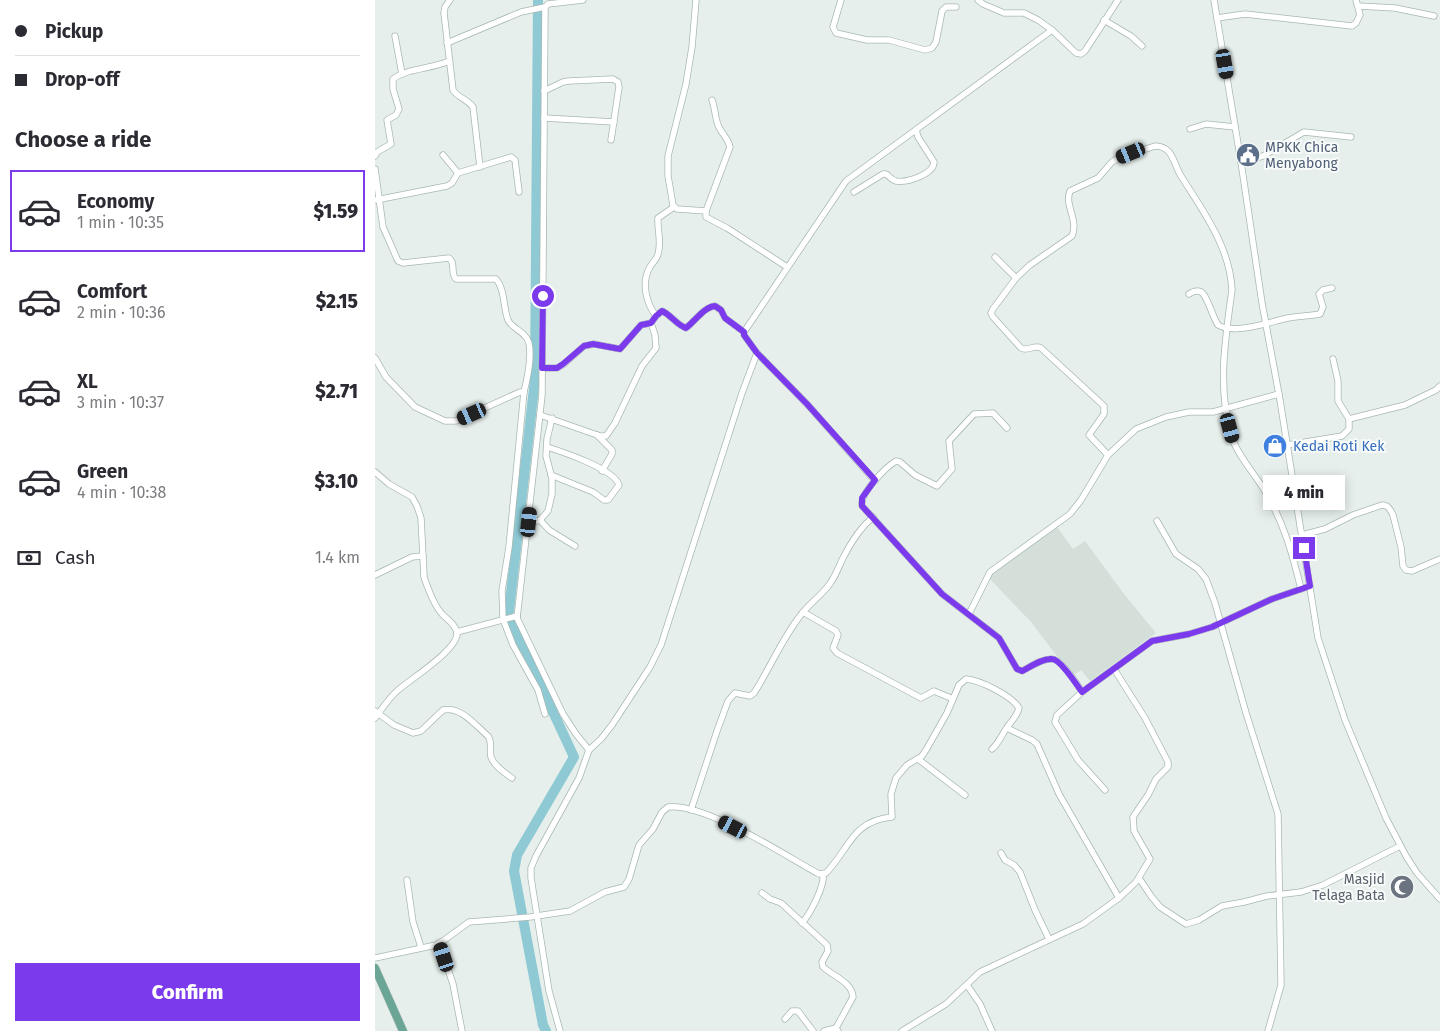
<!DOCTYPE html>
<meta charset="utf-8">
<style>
:root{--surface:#fff;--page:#f2f2f3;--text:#2b2b33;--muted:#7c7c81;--line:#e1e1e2;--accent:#7c3aed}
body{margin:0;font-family:"Fira Sans",sans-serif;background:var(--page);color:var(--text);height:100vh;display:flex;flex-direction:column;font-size:19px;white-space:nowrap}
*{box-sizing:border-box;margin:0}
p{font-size:16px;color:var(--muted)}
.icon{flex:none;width:28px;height:28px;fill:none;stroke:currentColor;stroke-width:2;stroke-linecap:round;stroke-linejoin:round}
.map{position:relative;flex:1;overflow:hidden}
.sheet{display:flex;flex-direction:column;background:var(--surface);width:375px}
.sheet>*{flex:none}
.top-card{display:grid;align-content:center;height:110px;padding:0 15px;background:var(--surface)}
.end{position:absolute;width:22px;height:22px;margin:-11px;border:6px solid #7c3aed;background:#fff;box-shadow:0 0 0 2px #fff}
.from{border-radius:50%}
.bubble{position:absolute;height:35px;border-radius:0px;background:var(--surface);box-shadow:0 2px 12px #0003;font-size:16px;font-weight:800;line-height:35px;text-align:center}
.car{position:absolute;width:15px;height:30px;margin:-15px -8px;border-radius:6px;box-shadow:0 0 4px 1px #0007;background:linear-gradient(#222 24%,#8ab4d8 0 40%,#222 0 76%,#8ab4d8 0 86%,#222 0)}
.top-card b{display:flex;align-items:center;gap:18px;height:48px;font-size:19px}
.top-card b+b{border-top:1px solid var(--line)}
.top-card i{width:12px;height:12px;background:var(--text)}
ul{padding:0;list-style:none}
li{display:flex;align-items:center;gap:15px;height:82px;margin:0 10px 8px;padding:0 5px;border:2px solid transparent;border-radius:0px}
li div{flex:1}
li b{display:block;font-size:19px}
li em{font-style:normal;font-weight:800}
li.on{border-color:var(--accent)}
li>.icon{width:45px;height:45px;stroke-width:1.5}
h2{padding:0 15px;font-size:22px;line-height:60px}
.pay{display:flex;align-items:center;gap:12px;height:55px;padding:0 15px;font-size:19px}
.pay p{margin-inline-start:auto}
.primary-button{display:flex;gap:10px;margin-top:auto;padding:10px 15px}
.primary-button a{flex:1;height:58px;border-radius:0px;background:var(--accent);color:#fff;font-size:20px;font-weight:800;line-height:58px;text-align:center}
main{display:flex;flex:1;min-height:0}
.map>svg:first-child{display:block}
</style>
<main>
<section class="sheet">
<div class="top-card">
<b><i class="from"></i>Pickup</b>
<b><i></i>Drop-off</b>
</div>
<h2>Choose a ride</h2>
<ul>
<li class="on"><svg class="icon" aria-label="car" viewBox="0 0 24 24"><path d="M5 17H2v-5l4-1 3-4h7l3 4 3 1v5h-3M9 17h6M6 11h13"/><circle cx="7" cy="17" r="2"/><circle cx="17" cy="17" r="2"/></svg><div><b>Economy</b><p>1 min · 10:35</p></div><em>$1.59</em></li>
<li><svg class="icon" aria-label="car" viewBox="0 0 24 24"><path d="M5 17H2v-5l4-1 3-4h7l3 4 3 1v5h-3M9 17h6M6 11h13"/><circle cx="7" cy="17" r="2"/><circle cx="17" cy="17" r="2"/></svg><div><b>Comfort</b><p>2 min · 10:36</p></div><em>$2.15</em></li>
<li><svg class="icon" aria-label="car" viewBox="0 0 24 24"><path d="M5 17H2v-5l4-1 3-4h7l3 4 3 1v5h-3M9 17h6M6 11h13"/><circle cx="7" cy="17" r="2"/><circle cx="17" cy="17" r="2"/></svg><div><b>XL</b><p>3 min · 10:37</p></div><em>$2.71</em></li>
<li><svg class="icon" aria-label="car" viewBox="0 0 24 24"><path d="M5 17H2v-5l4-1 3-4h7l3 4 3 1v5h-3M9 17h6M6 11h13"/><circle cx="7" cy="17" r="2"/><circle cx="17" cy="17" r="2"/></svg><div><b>Green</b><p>4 min · 10:38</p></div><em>$3.10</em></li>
</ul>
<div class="pay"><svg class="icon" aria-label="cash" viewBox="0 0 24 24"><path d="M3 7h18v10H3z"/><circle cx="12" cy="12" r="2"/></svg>Cash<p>1.4 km</p></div>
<div class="primary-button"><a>Confirm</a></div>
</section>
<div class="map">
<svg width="1065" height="1031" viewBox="0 0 1065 1031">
<rect width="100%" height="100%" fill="#e6efeb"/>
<!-- built -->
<polygon fill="#d4dfda" points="682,527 698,549 710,541 749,594 781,633 715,681 706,670 697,676 656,622 613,577"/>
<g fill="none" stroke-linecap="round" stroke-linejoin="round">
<!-- river -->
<g stroke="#8ec9d4" stroke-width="10">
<polyline points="134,611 160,379 163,0"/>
<polyline points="137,624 199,757 142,855 139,871 168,1025 171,1031"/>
</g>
<!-- minor casing -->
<g stroke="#a8b8b2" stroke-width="7">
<g id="minor">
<path d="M75,0L70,7L69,13L78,90C83,98 91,98 98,107L105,167"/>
<polyline points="321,0 317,47 311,84 293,156 293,176 298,205 302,209 331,211 331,217 352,228 412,267"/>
<polyline points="466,0 458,27 461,33 492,40 514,40 550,50 557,48 561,42 567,11 571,7 581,7"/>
<polyline points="603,0 608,4 629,13 649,13 663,20 677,30"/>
<polyline points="839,0 866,162 887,303 905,400 943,638 970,720 1011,818 1031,856 1042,873 1065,899"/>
<polyline points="984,6 1020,8 1059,16"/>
<polyline points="842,18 870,14 977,26 981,23 985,15 981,0"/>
<polyline points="729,20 756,36 767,46"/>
<polyline points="20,36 27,74"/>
<polyline points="72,43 146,12 170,7"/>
<polyline points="169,91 188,82 194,81 238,79 243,82 244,87 236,140"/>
<polyline points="169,118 239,122"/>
<polyline points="815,129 831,124 860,127"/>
<polyline points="68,155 83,173"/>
<path d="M0,156L2,152L16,144L12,120L21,115L24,109L18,89V79C32,68 57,69 74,61"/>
<polyline points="866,162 888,156 929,132 976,137"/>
<path d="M0,169L8,227L23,261L28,263L74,258C81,263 75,273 81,279H121C130,289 128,307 133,320C136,327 145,330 150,336C160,345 152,380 149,392L134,547L127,591L128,619L138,645L163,690L170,714"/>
<path d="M479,192L508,174H511C514,176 517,180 521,181C532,183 559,174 559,162L543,137L541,130"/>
<polyline points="1,200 72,186 77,183 83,173 136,157 140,160 144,192"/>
<path d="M331,211L355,147C353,138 346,133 343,125C340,117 340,108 337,100"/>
<path d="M620,257L641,278L618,309L616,313L618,317L646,348C653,352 659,344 666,348L729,406V414L714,435L733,455"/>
<path d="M641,278L655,265L697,236C704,220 689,205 695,191L723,178L737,162L744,158L780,146C798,146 798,163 806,176C828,211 855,247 857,290C850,340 842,389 857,438C864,458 881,475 891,493C909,523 918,556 926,589"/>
<path d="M814,294C817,292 822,290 826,292C832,295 838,318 843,325C860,335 894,322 913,318C923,316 934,316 945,314L948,307L944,294L948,290L957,288"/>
<path d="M281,316C271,303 266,282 275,267C277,263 282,259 283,254C287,242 282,230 283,218L299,207"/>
<polyline points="0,358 11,377 40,407 70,421 81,421 145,392 149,392"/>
<polyline points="167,368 182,368 189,364 209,346 219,344 245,349 266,325 276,323"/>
<path d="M165,415L225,436H231L240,423L267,366L281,348L280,335L276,323L281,316L287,311C296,315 303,326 311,328C320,321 329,307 340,306L346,310L350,318L369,332"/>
<polyline points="974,419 1030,405 1061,390 1065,386"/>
<path d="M632,428L618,413L599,414L574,441L577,469L562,486L540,475L525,462L521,461C511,467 484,494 487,506L567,594L624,638L642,669L647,671C655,667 668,658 677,659C686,659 702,684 707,692"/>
<polyline points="222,435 237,450 237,454 227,471"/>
<polyline points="912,445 967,436 974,429 974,419 963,401 963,381 958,359"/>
<path d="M172,447C188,452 239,469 244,485L233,500H229L218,492L176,475"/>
<path d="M0,472L14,484L37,497L42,506L46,518L49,577C53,589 59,606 68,615C73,620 81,625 82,633C83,650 34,680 22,691C13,699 7,709 0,718"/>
<polyline points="500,481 432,404 382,353 369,335 369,332 471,181 677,30 701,53 706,54 710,51 743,0"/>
<polyline points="165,520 174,530 200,546"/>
<polyline points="782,521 801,554 823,569 831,579 840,603 871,713 903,814 906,985 893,1031"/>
<polyline points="154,523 165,520 173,511 177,494 177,478 171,456 172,439 177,418"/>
<path d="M927,535L950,529L978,515L1007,505C1013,505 1015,509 1018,515L1026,547L1028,566L1031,570L1037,571L1065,559"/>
<polyline points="0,575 37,557 48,556"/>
<polyline points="428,612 461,631 463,635 458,648 462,653 546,698 559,691 578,699"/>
<polyline points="594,614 615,572 695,514 706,500 733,455 761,429 791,417 814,412 838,412 904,394"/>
<polyline points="82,632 142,616"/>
<path d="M0,711L19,725L38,733L46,731L68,710C86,706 100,725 113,736C118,743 114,749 116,757C119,766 130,773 137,778"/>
<polyline points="632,728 657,740 662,744 684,794 744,898"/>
<polyline points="214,750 226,739 237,725 275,667 286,645 367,393 382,353"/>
<polyline points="543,759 590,795"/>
<polyline points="730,790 703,760 680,722 682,715 707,692 777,641 814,634 837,627 897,599 935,586"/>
<path d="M316,810L342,731L353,701L360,693L375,696L379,693C395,668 407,639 425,616C434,603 448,595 456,582C461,575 464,566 468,558C475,544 486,527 498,517"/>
<polyline points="626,853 630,860 639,865 645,872 660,910 674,939"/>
<polyline points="764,878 776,896 785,907 811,924 824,920 847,906 869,902 892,896 926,892 948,885 1025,846"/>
<polyline points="32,880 38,922 46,947"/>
<path d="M387,893L395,899L406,903L452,945L453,951L447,962L448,967C458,976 477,982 478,997L461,1028L463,1031"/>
<path d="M427,923C435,914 450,886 448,874"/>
<polyline points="64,943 78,984 87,1031"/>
<path d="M0,958L61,945L68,941L94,922L155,917L195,911L230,892L249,887L254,879L264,845L278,829L287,812L293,807C331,803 409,855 444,874L451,873C475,848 477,821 517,817L516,794L521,778L532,765L547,756L551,750L572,713L584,685L591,679C605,680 637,696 644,708C642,717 635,722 631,729C626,736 624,743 617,749"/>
<polyline points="592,985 605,1004 617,1031"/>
<polyline points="410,1019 417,1011 423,1011 438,1031"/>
<polyline points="185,1031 174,991 156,878 156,868 161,856 204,778 214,750 201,734 188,714 142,618 167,395 170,7 173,4 208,0"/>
<polyline points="449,1031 461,1028"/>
<polyline points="527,1031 571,1004 605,972 708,924 744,898 761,882 775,859 759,831 758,817 773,795 781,779 793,767 793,762 770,718 739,669"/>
</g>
</g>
<!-- major casing -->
<g stroke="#c2cac8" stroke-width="9">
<polyline id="major" points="0,968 28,1031"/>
</g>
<!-- minor -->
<use href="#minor" stroke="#fff" stroke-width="5.5"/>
<!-- major -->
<use href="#major" stroke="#6aa596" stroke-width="8"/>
</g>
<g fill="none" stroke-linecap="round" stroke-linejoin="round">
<!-- route -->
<path stroke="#7c3aed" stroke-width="6" d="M168,296L167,368H182L188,364L209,346L218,344L245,349L266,325L276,323L281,316L287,311C296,315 303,326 311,328C320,321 329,307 340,306L346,310L350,318L369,332V335L382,353L432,404L500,480L487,498V506L567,594L624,638L642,669L647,671C655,667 668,658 677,659C685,659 702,685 707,692L777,641L814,634L837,627L897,599L935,586L929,548"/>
</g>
<!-- icons -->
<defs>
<g id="civic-disc" transform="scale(1.25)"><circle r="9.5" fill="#5c6f8a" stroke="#f7fbf9"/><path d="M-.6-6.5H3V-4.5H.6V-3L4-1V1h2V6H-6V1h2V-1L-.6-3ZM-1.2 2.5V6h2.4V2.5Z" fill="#fff"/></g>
<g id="shop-disc" transform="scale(1.25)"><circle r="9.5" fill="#3f7fe0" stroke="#f7fbf9"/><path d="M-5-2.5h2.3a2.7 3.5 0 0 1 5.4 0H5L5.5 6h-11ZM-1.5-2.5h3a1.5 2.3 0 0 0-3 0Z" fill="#fff"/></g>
<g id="mosque-disc" transform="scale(1.25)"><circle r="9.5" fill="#6b7280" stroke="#f7fbf9"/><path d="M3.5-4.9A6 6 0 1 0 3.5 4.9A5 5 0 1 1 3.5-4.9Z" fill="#fff"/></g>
</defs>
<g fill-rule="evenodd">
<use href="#civic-disc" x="873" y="155"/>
<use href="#shop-disc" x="900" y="446"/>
<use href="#mosque-disc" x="1027" y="887"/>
</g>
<g text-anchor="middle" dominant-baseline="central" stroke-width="4" stroke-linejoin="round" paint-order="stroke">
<!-- service labels -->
<g font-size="14" fill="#4e5e75" stroke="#f7fbf9" text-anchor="start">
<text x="890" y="147">MPKK Chica<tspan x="890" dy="16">Menyabong</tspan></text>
</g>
<!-- shop labels -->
<g font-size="14" fill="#366cbe" stroke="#f7fbf9" text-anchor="start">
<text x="918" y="446">Kedai Roti Kek</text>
</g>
<!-- worship labels -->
<g font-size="14" fill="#5b616d" stroke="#f7fbf9" text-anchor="end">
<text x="1010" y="879">Masjid<tspan x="1010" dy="16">Telaga Bata</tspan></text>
</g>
</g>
</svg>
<i class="end from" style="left:168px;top:296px"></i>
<i class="end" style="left:929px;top:548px"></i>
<div class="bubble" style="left:888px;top:475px;width:82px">4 min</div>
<i class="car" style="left:850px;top:64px;rotate:170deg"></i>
<i class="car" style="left:756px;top:153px;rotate:248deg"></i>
<i class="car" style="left:97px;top:414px;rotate:246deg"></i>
<i class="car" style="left:855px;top:428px;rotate:165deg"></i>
<i class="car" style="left:154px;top:522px;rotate:6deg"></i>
<i class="car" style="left:358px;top:827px;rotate:297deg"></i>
<i class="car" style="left:69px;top:957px;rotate:342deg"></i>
</div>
</main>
